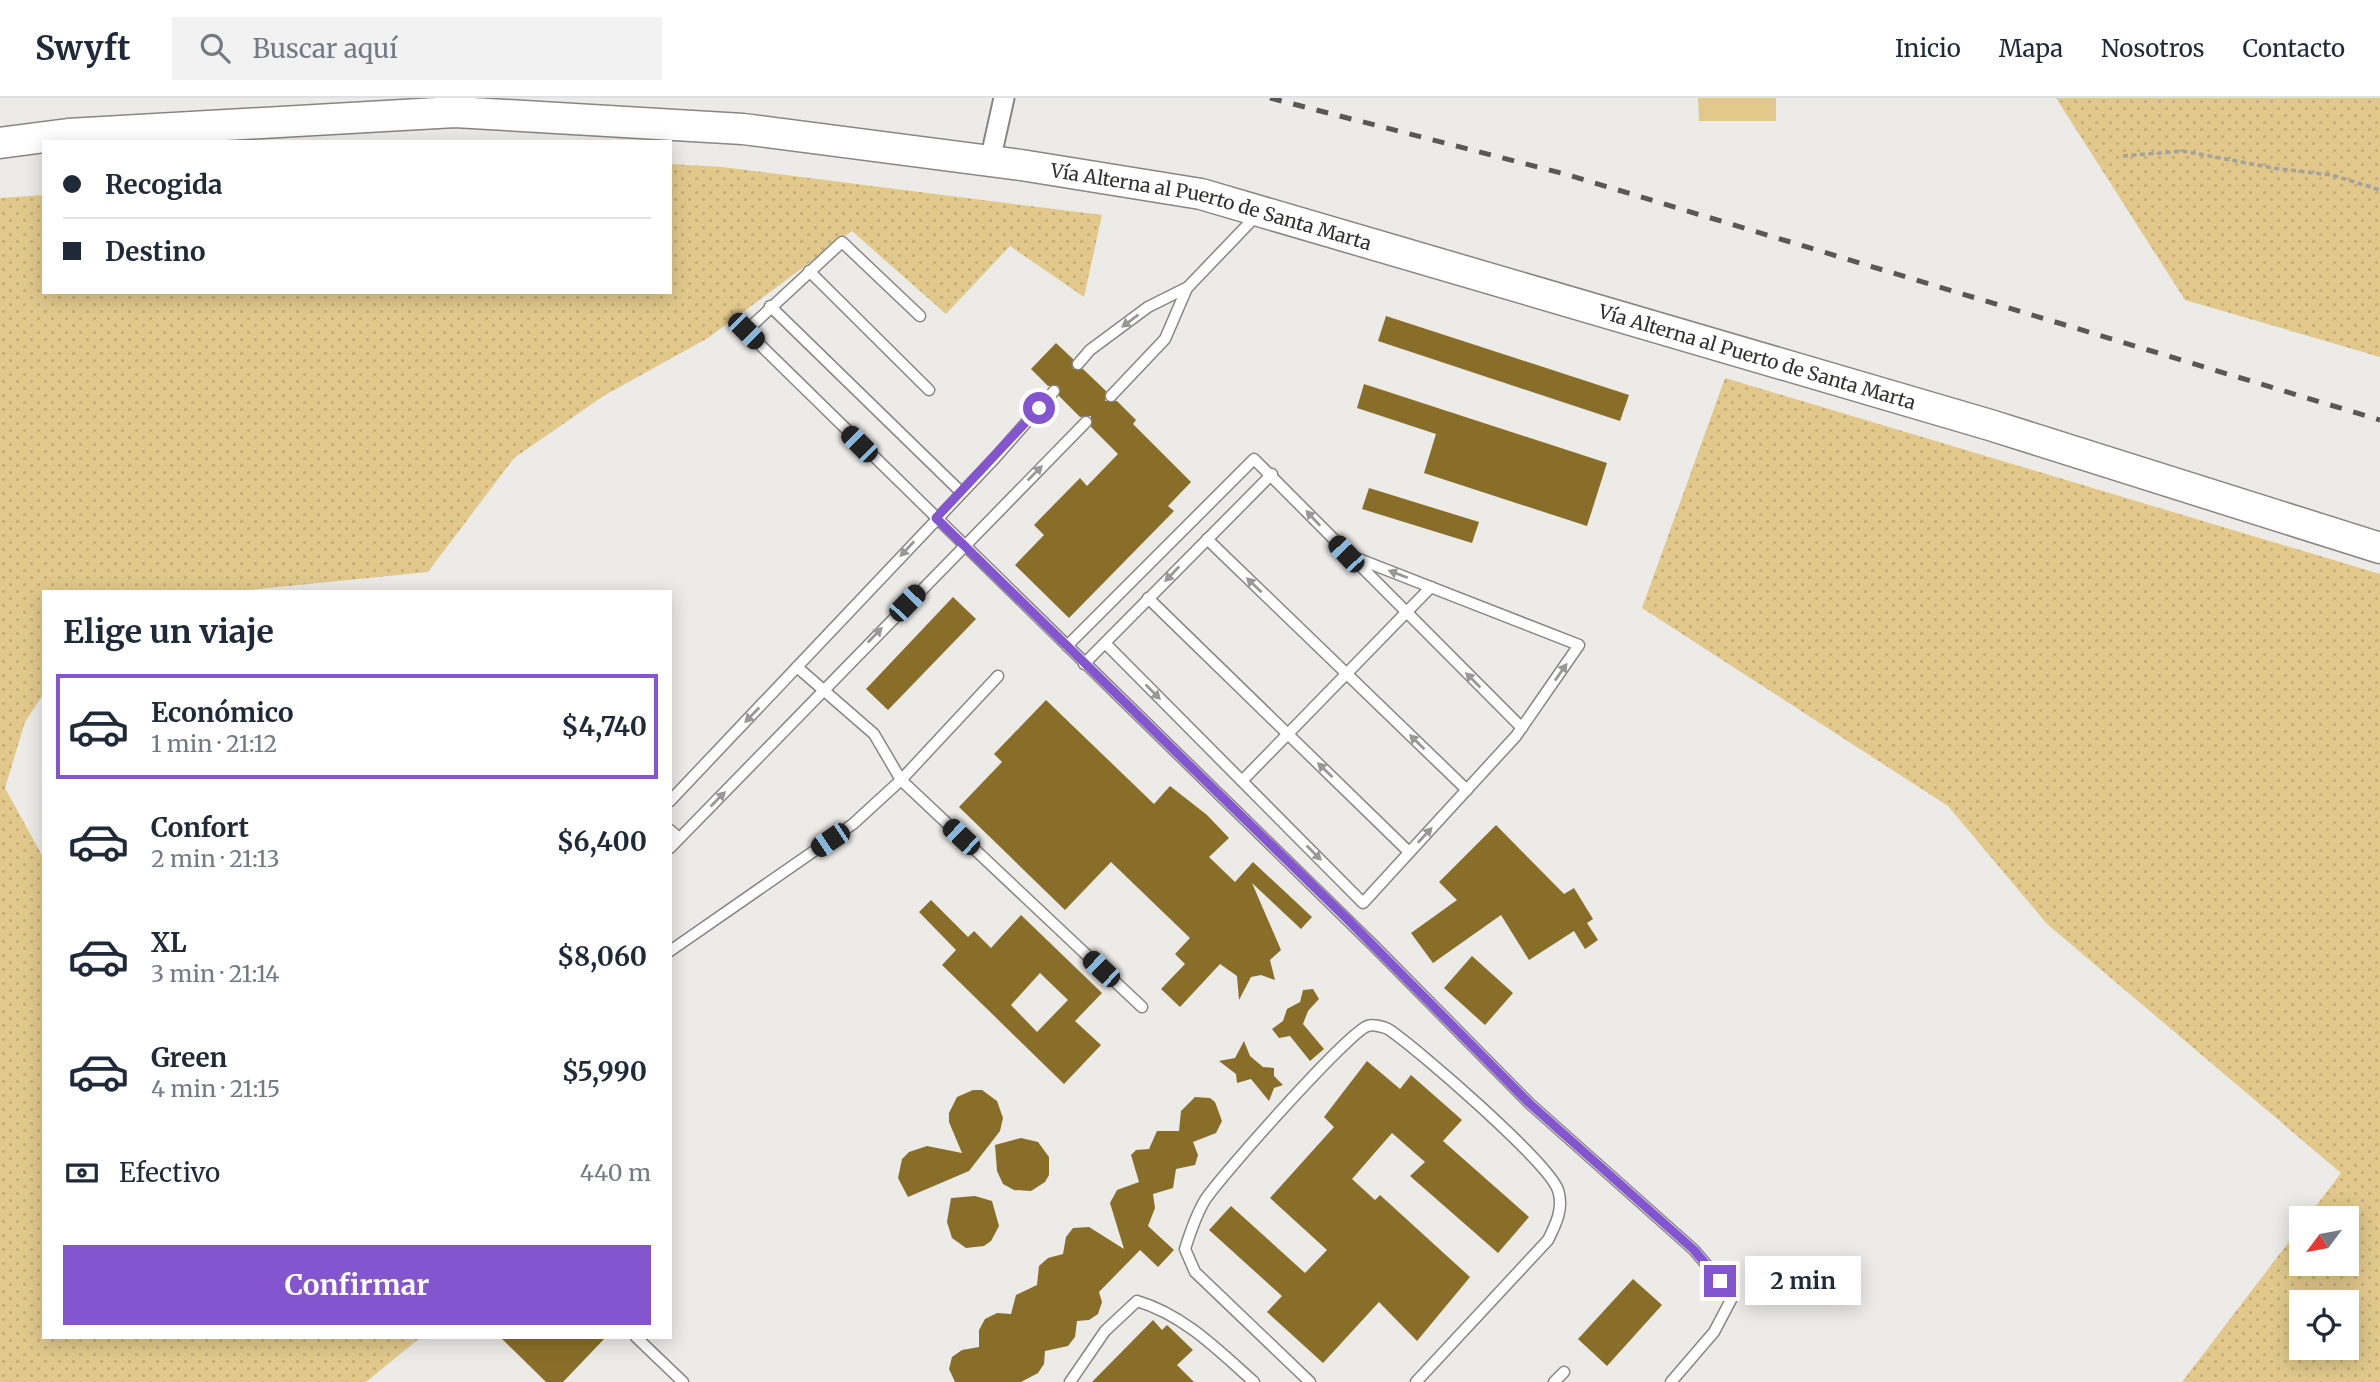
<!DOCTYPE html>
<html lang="es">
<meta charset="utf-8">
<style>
:root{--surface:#fff;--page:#f2f2f3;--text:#1f2937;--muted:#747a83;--line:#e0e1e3;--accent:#8356cf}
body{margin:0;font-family:Merriweather,serif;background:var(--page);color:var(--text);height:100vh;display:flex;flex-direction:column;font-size:26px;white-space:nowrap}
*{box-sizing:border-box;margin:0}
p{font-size:23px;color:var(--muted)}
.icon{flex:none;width:38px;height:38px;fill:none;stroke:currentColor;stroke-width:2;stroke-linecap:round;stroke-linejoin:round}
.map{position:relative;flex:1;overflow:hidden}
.drawer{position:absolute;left:42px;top:492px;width:630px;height:749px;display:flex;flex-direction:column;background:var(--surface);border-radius:0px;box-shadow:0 4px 18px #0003}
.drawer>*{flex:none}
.banner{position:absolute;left:42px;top:42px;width:630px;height:154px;border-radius:0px;box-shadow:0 4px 18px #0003;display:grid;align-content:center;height:154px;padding:0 21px;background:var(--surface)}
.needle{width:46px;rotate:238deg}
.tools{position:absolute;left:2289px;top:1108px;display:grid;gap:14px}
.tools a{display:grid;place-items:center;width:70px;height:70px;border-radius:0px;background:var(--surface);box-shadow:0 4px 18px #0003;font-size:35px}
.end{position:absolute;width:32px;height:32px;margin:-16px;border:9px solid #8356cf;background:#fff;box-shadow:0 0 0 4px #fff}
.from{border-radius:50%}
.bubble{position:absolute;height:49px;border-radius:0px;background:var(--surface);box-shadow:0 4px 18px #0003;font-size:23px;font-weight:700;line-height:49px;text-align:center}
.car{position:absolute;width:21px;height:42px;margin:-21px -10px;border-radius:9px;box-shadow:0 0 5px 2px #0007;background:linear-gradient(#222 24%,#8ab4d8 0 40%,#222 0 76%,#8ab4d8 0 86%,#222 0)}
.banner b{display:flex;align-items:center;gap:24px;height:66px;font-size:26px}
.banner b+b{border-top:2px solid var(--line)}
.banner i{width:18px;height:18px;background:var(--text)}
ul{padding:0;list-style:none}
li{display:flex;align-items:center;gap:21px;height:105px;margin:0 14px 10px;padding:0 7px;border:4px solid transparent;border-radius:0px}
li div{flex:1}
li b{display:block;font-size:26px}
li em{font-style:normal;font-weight:700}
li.current{border-color:var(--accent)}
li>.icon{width:63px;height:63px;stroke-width:1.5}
h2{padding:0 21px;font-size:32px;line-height:84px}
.pay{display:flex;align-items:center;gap:18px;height:77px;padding:0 21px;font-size:26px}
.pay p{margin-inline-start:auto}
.cta{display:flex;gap:14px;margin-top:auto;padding:14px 21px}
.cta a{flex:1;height:80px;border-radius:0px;background:var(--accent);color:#fff;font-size:28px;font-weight:700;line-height:80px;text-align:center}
header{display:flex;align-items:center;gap:42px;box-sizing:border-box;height:98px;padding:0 35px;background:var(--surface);border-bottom:2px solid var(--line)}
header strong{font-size:33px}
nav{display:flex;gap:38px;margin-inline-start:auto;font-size:24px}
.search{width:490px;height:63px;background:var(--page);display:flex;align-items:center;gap:18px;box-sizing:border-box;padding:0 24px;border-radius:0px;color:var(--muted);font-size:26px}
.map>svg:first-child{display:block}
</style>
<header>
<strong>Swyft</strong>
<div class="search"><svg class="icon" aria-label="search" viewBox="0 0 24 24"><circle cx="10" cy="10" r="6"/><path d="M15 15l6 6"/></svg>Buscar aquí</div>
<nav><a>Inicio</a><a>Mapa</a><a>Nosotros</a><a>Contacto</a></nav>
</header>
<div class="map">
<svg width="2380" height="1284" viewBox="0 0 2380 1284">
<defs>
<pattern id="grass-dots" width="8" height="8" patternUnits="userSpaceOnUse" patternTransform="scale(1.75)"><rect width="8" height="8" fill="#e2c88b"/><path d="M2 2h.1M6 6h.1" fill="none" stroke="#c2ac78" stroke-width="1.8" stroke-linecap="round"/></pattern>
</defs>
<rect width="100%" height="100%" fill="#edebe8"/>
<!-- grass -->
<g fill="url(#grass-dots)" fill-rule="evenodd">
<polygon points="2056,0 2380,0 2380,259 2185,202"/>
<polygon points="670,66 722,69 1102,117 1084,199 1010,148 946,216 852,133 708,240 605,297 514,360 428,474 238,493 44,494 44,595 25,624 5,690 44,761 44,1239 421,1239 366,1284 0,1284 0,100 44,97 44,194 670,194"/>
<path d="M1725,280L2380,476V1284H2182L2301,1128V1166H2347V1120H2307L2341,1075L2047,826L1948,708L1642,510ZM2301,1204H2347V1250H2301Z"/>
</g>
<!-- green -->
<polygon fill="#e2c88b" points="1698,0 1776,0 1776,23 1699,23"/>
<!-- building -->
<g fill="#886e28" fill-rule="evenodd">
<polygon points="1386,218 1629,297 1620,323 1378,243"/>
<polygon points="1056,245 1073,261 1073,271 1083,271 1106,293 1105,303 1117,303 1136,322 1133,326 1191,384 1168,408 1174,413 1069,520 1015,467 1044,437 1034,427 1080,380 1087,388 1118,356 1091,329 1091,318 1080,319 1059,298 1059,288 1048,288 1031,271"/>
<polygon points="1364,286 1607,365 1587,428 1424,375 1436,336 1357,310"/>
<polygon points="1369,390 1479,424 1472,445 1362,411"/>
<polygon points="953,499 976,521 888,612 866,591"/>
<polygon points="1046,602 1154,706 1170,688 1207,717 1229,740 1209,759 1235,784 1253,764 1312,819 1301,831 1252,785 1281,852 1270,862 1275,882 1261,877 1251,879 1239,902 1237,878 1220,866 1180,909 1161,891 1185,866 1175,856 1190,840 1111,764 1065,812 959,709 1002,664 994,656"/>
<polygon points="1496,727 1564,796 1574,790 1593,821 1587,825 1598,842 1585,851 1574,833 1529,862 1501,817 1433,865 1411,835 1457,802 1439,784"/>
<path d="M931,802L968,839L974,833L991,850L1021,817L1102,895L1075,923L1101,947L1064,986L942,867L956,852L919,814ZM1040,875L1068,902L1037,934L1011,907Z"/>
<polygon points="1472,858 1513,895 1485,927 1444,890"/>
<polygon points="1313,891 1319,901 1308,913 1303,926 1324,951 1310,963 1290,938 1279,940 1272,931 1283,923 1287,911 1300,904 1303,892"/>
<polygon points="1244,943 1250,958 1263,969 1274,970 1274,978 1283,987 1274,990 1269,1003 1251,981 1237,985 1236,976 1219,963 1235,960"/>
<polygon points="1367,963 1400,991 1411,977 1462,1022 1443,1043 1529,1119 1498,1155 1410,1078 1425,1064 1392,1035 1352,1081 1375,1102 1380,1097 1470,1179 1417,1243 1379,1204 1323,1265 1267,1214 1282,1198 1209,1132 1231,1108 1305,1175 1327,1152 1270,1100 1334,1029 1324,1019"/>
<polygon points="973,992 982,992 997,1003 1003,1020 1000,1033 969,1073 908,1099 898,1080 902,1061 909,1054 927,1048 962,1055 949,1024 949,1015 957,999"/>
<polygon points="1195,999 1210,1000 1215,1004 1222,1023 1216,1035 1193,1044 1198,1057 1195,1067 1176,1071 1173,1090 1153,1096 1155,1110 1148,1128 1174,1152 1158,1169 1140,1152 1099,1194 1102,1204 1098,1216 1089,1222 1077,1223 1075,1239 1068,1248 1045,1253 1044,1266 1038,1275 1021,1284 955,1284 949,1271 952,1259 962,1252 979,1249 979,1232 985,1221 997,1215 1011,1216 1016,1197 1037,1187 1039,1168 1048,1160 1063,1156 1066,1139 1073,1130 1089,1129 1124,1151 1110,1105 1117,1092 1139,1084 1131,1057 1136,1052 1149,1051 1157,1033 1179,1033 1181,1013"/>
<polygon points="1021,1040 1038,1044 1049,1059 1049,1077 1045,1084 1031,1093 1014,1092 1003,1086 997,1073 995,1047"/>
<polygon points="975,1098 992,1103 999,1128 991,1143 984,1148 966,1150 952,1140 947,1124 951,1100"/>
<polygon points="1633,1181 1662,1207 1607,1268 1578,1241"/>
<polygon points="1153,1222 1162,1232 1167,1227 1193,1252 1177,1267 1194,1284 1092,1284"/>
<polygon points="500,1239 606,1239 563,1284 546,1284"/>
</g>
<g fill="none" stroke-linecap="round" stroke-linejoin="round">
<!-- lane casing -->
<g stroke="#878683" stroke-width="13">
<g id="lane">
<polyline points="809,173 929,292"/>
<polyline points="770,208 961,394"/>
<polyline points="920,218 842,144 746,233 1374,848 1529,1005 1694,1152 1733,1198 1714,1234 1671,1284"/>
<polyline points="1078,266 1090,252 1148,209 1188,189 1256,118"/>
<polyline points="1111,298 1165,241 1187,190"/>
<polyline points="1207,441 1467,692"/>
<polyline points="1148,500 1409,754"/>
<polyline points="1105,545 1363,805 1516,638 1579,547 1346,456"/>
<polyline points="1067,548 1254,361 1522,630"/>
<polyline points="1084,566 1272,376"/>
<polyline points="998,578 901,682 1142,909"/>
<polyline points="1242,683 1431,489"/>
<polyline points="670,703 995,360 1054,293"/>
<polyline points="670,732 679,740"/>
<polyline points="670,750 1086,324"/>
<polyline points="670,853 853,726 901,682 874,636 797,569"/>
<polyline points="636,1239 683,1284"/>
<path d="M1070,1284L1105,1233L1137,1203C1184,1217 1218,1252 1254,1284"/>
<path d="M1310,1284L1195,1174L1185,1151C1190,1135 1196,1117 1205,1102C1219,1080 1351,931 1368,928C1373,926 1384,929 1388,931C1417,950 1548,1064 1558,1092C1564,1110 1556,1126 1548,1142L1416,1284"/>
<polyline points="1554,1284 1564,1274"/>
</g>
</g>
<!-- street casing -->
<g stroke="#878683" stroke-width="23">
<polyline id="street" points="990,63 1004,0"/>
</g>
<!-- primary casing -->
<g stroke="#878683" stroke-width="33">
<g id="primary">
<path id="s1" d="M0,45L68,36L455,14L743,31L1021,67L1201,96L1990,327L2380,450"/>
</g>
</g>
<!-- path -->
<polyline stroke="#a3a29f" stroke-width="3.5" stroke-dasharray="5 3.5" stroke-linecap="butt" points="2123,58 2183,53 2273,70 2332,77 2380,92"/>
<!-- lane -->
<use href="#lane" stroke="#fff" stroke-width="10"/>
<!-- street -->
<use href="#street" stroke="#fff" stroke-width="19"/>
<!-- primary -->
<use href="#primary" stroke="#fff" stroke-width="30"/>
<!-- rail -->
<polyline stroke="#5a5857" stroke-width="5" stroke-dasharray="12 12" stroke-linecap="butt" points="1270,0 1565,76 2380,322"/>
</g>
<!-- one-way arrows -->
<defs><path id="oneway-solid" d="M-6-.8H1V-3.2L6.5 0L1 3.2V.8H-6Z" transform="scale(1.75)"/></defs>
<g fill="#989897">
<use href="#oneway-solid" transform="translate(1130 223) rotate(143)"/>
<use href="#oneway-solid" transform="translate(1035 375) rotate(-45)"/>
<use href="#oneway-solid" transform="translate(1313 420) rotate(-133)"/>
<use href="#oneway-solid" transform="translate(907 451) rotate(133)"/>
<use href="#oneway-solid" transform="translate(1172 476) rotate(134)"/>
<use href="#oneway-solid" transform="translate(1398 476) rotate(-159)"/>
<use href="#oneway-solid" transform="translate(1254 487) rotate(-136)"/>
<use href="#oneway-solid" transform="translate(875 537) rotate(-46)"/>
<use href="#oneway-solid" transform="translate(1561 574) rotate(-55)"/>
<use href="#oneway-solid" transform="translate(1473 582) rotate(-135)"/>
<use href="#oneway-solid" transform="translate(1153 594) rotate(45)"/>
<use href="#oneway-solid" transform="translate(752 617) rotate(134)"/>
<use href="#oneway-solid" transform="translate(1417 644) rotate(-136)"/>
<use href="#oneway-solid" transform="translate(1325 672) rotate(-136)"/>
<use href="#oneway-solid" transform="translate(718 701) rotate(-45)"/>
<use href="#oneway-solid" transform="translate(1425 737) rotate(-47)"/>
<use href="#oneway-solid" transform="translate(1314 755) rotate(45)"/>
</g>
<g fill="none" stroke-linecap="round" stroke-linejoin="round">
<!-- route -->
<polyline stroke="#8356cf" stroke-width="9" points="1039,310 936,420 1347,821 1529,1005 1694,1152 1720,1183"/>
</g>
<g text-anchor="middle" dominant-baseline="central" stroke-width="7" stroke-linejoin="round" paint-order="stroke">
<!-- street labels -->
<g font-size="19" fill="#31302f" stroke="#faf9f5">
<text stroke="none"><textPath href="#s1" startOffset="1220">Vía Alterna al Puerto de Santa Marta</textPath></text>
<text stroke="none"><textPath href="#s1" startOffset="1787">Vía Alterna al Puerto de Santa Marta</textPath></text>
</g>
</g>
</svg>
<div class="tools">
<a><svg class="needle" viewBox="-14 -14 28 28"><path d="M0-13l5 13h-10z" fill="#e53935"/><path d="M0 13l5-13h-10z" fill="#747a83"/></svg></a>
<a><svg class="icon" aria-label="locate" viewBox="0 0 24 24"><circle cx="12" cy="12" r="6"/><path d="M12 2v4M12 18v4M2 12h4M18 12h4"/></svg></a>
</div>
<i class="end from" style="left:1039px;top:310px"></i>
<i class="end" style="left:1720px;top:1183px"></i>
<div class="bubble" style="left:1745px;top:1158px;width:116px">2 min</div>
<i class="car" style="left:746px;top:233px;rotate:135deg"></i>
<i class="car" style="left:859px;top:346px;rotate:315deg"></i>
<i class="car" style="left:1346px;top:456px;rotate:317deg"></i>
<i class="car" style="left:907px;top:505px;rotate:44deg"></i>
<i class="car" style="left:961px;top:739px;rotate:313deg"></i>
<i class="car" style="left:830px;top:742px;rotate:236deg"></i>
<i class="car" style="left:1101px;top:871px;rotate:313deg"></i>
<div class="banner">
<b><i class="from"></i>Recogida</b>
<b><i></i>Destino</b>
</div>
<section class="drawer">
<h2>Elige un viaje</h2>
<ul>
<li class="current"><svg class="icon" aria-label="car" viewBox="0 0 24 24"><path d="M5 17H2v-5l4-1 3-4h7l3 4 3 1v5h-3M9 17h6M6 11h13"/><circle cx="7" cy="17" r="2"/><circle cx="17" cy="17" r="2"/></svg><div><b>Económico</b><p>1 min · 21:12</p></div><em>$4,740</em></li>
<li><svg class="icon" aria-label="car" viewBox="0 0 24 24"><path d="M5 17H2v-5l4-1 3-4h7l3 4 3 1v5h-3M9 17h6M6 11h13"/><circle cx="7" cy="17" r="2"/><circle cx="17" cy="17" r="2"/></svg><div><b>Confort</b><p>2 min · 21:13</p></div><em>$6,400</em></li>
<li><svg class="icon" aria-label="car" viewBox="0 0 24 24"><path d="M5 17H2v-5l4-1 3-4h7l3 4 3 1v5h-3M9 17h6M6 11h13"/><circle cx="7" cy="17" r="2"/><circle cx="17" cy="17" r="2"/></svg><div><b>XL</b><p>3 min · 21:14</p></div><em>$8,060</em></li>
<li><svg class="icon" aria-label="car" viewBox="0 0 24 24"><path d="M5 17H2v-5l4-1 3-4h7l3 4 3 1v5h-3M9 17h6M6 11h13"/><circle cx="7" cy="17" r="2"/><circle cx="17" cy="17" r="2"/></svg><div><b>Green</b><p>4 min · 21:15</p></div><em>$5,990</em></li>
</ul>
<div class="pay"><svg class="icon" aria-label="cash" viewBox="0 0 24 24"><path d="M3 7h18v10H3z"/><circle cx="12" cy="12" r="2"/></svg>Efectivo<p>440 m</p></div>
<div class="cta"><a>Confirmar</a></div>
</section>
</div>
